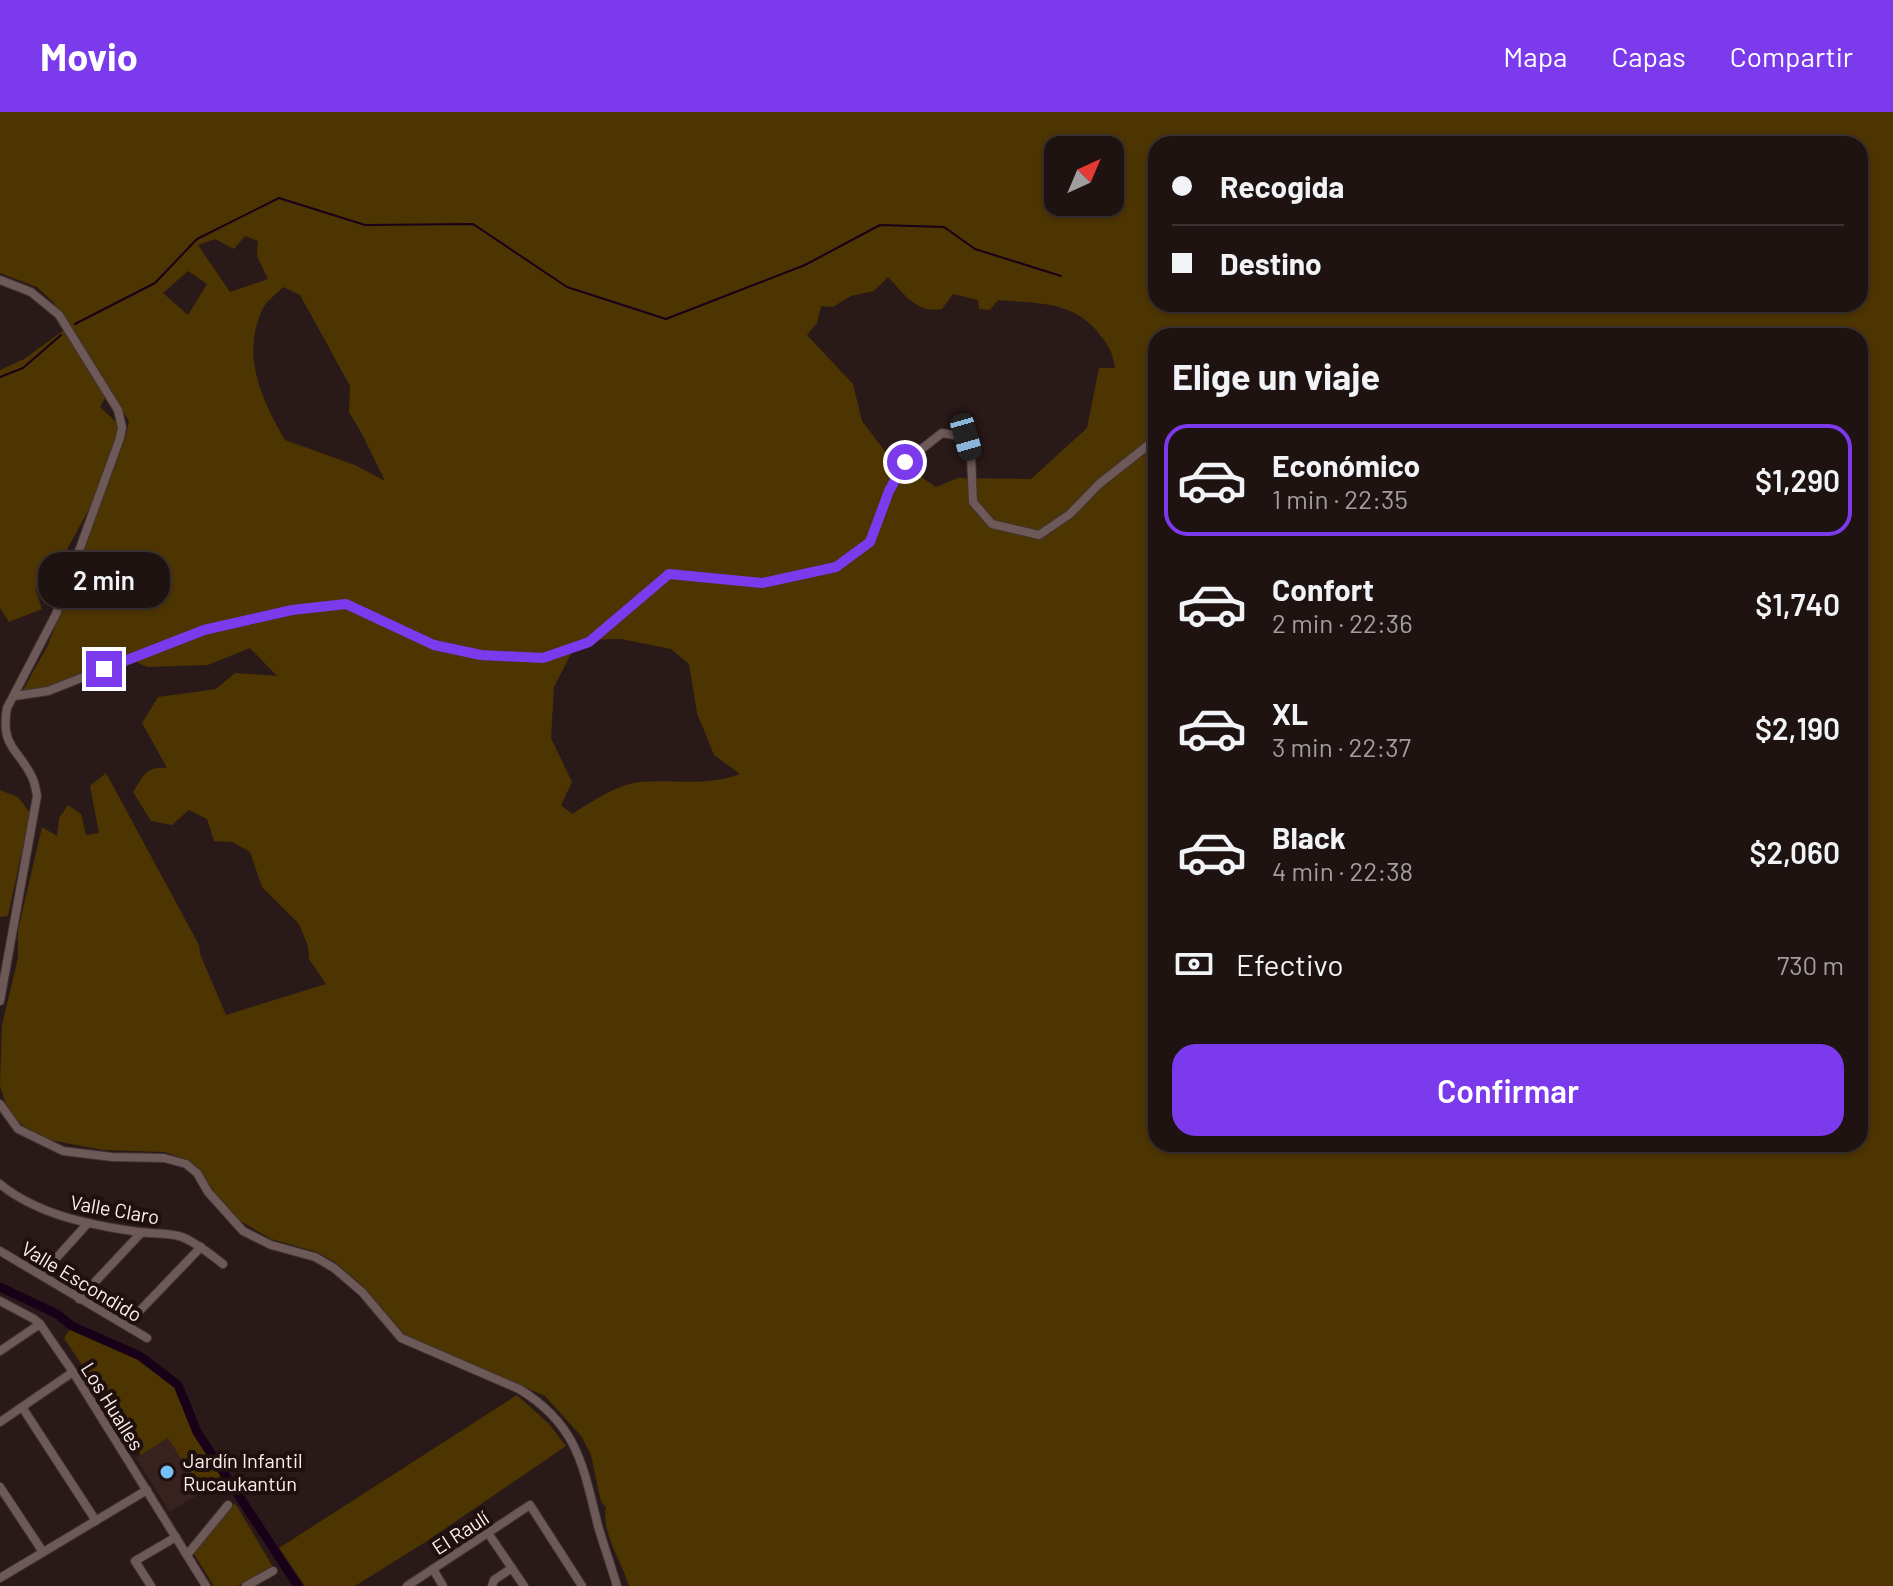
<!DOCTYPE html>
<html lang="es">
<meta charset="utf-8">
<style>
:root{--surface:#1f1312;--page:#2c2020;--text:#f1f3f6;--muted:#a19e9f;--line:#3c3232;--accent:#7c3aed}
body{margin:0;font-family:Barlow,sans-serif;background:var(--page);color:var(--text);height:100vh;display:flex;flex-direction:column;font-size:30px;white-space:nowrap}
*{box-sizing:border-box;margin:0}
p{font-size:26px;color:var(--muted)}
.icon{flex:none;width:44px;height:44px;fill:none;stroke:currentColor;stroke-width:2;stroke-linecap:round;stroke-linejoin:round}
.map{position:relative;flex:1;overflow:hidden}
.drawer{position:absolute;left:1148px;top:216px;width:720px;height:824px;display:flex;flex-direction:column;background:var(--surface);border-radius:24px;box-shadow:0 2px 6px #0004,0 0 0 2px var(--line)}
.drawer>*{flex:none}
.top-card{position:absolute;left:1148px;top:24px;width:720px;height:176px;border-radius:24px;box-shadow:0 2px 6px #0004,0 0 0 2px var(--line);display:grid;align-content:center;height:176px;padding:0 24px;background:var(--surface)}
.needle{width:52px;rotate:44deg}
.controls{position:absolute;left:1044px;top:24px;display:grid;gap:16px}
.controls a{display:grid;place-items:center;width:80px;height:80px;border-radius:16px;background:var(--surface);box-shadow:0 2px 6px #0004,0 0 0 2px var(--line);font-size:40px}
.end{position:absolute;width:36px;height:36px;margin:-18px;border:10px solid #7c3aed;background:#fff;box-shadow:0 0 0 4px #fff}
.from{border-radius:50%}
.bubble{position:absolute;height:56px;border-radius:24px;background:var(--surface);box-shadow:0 2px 6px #0004,0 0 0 2px var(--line);font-size:26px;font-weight:600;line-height:56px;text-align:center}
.car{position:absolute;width:24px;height:48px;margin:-24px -12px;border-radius:10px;box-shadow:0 0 6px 2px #0007;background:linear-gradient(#222 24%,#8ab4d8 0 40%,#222 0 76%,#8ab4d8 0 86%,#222 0)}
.top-card b{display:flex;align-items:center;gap:28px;height:76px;font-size:30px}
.top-card b+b{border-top:2px solid var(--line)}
.top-card i{width:20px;height:20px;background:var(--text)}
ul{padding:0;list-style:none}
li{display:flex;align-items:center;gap:24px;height:112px;margin:0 16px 12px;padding:0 8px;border:4px solid transparent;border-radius:24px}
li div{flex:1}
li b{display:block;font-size:30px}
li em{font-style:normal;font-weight:600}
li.active{border-color:var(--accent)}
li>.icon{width:72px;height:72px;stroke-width:1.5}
h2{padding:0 24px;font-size:36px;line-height:96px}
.pay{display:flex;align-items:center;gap:20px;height:88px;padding:0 24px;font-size:30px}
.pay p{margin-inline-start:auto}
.action{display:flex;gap:16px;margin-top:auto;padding:16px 24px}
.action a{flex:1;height:92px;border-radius:24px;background:var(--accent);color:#fff;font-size:32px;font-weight:600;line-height:92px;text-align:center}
header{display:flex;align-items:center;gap:48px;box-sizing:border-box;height:112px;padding:0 40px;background:var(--accent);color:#fff}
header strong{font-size:38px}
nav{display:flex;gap:44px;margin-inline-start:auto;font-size:28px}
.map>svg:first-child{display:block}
</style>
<header>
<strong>Movio</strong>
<nav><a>Mapa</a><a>Capas</a><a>Compartir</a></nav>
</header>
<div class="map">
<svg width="1893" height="1474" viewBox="0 0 1893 1474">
<rect width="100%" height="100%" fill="#291918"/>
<!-- built -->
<polygon fill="#382220" points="168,1326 202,1380 170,1400 136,1346"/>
<!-- green -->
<g fill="#4d3502" fill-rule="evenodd">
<path d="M0,0H1893V1474H629C622,1450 601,1421 606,1395L601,1390L591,1343L582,1325L545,1284L406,1224L363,1174L335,1150L317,1140L271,1127L237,1107L212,1077L203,1062L187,1048L165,1040L103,1038L50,1028L22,1013L7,996L0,974L2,913L18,846V818L42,715L57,724L59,706L68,693L81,702L86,723L99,721L90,674L106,661L199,833L200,842L226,903L326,872L309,847L308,834L299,812L262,775L250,740L232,730L214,729L207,707L189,698L172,713L151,709L133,680C144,663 146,654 167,656L142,611L158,585L216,577L235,561L277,564L250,536L208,553L147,555L136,550L118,548L47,575L23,578L48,533L125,327L129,309L53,190L37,175L0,161ZM1156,32H1860V192H1156ZM1058,38H1110V90H1058ZM245,124L258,129L257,144L268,167L230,180L198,133L215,127L234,137ZM188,159L207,172L188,203L163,181ZM888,165C903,181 917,202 942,197L953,182L978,188L979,197L990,198L998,188C1034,191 1071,189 1096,218C1108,233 1112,237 1115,256H1099L1087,316L1031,367L958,366L936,375L887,342L862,309L853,272L807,223L817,211L821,194L833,195L851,184L874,179ZM283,175L300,183L350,274L349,300L362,322L385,369L355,353L285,328C262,288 241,245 262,198C266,189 277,182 283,175ZM1156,224H1860V1032H1156ZM621,527L671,537L689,552L697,601L714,643L740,662C705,675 676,667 640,670C618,672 591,690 572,702L561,693L572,670L551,626L554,575L578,528Z"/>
<polygon points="64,218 105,286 100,295 116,310 118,319 92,392 65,441 51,445 38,456 36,479 42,497 9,510 0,496 0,258 24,247"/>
<polygon points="0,678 18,685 30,701 8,804 0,805"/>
<polygon points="72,1214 140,1244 178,1273 197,1320 213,1345 222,1368 202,1380 168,1326 141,1343 64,1226"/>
<polygon points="517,1283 549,1312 566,1334 427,1429 355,1474 305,1474 279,1436"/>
<polygon points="235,1391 273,1455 238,1474 214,1474 194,1442"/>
</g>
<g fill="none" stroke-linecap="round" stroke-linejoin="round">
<!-- stream -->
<g stroke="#180019" stroke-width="2">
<polyline points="75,212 155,171 197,127 279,86 365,113 473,112 567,175 666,207 805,153 880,113 944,115 975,137 1061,164"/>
<polyline points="0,265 23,256 61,223"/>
</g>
<!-- canal -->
<polyline stroke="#180019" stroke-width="9" points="0,1175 57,1202 72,1214 140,1244 178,1273 197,1320 298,1474"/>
<!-- minor casing -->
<g stroke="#403333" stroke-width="10">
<g id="minor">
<path d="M0,168L31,180L59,203L118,298L122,315L120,326L56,502L7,596C0,635 18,636 32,665C35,671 36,678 37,684L0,889"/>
<polyline points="15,584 48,579 204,518 292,498 346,492 434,533 481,543 543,546 589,530 669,462 762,471 836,455 870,430 889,379 905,350 942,321 966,325 971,343 973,390 992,412 1039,423 1070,402 1099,372 1156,327"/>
<path d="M0,992L18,1017L63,1039L112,1045L164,1046L186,1052L197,1061L208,1080L243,1119L271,1133L315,1145L334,1156L362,1180L401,1226L519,1277C577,1312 583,1353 598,1414C604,1434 611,1454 617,1474"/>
<path d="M0,1072C38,1103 90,1113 139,1120C152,1122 169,1120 182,1125C197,1131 210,1142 223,1152"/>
<polyline points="0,1139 147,1226"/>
<polyline points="41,1163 88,1111"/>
<polyline points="79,1187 141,1121"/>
<polyline points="0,1189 34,1207 40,1212 73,1260 206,1474"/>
<polyline points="126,1213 201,1135"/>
<polyline points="0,1239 40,1212"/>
<polyline points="22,1295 96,1409"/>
<polyline points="0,1310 73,1260"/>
<polyline points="0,1375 43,1440"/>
<polyline points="488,1421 524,1474"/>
<polyline points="187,1443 228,1393"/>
<polyline points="433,1457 443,1474"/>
<polyline points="0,1466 147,1378"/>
<polyline points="151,1474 135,1449 176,1425"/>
<polyline points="246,1474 273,1459"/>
<polyline points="407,1474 530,1393 582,1474"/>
<polyline points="492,1474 494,1468 512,1456"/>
</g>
</g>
<!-- minor -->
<use href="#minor" stroke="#6d5958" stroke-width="8"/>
</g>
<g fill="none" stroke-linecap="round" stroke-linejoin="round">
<!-- route -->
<polyline stroke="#7c3aed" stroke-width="10" points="104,557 204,518 292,498 346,492 434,533 481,543 543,546 589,530 669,462 762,471 836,455 870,430 889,379 905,350"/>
</g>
<!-- markers -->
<circle fill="#76c0f7" stroke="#1f100f" stroke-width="3" cx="167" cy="1360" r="8"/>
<g text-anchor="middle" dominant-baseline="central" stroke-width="8" stroke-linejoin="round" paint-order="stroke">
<!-- street labels -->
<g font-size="20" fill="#fcf0ef" stroke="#1f100f">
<text transform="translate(115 1097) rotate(10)">Valle Claro</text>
<text transform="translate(82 1169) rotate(31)">Valle Escondido</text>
<text transform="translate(113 1294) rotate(58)">Los Hualles</text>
<text transform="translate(460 1420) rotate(-33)">El Raulí</text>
</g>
<!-- poi labels -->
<g font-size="20" fill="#fcf0ef" stroke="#1f100f" text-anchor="start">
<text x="183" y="1348">Jardín Infantil<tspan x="183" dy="23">Rucaukantún</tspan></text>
</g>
</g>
</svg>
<div class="controls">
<a><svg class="needle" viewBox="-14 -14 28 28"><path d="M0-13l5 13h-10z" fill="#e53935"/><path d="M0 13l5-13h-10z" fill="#a19e9f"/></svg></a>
</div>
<i class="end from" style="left:905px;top:350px"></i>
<i class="end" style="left:104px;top:557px"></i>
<div class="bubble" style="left:38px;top:440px;width:132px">2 min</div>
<i class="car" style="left:966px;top:325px;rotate:164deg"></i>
<div class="top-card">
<b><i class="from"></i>Recogida</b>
<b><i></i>Destino</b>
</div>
<section class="drawer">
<h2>Elige un viaje</h2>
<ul>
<li class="active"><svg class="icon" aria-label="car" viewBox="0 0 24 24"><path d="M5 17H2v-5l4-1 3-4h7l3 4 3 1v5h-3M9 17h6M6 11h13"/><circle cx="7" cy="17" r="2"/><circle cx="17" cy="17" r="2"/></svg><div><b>Económico</b><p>1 min · 22:35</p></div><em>$1,290</em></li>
<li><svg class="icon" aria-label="car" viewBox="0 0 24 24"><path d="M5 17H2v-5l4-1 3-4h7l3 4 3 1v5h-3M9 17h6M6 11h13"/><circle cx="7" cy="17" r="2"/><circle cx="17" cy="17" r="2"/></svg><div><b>Confort</b><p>2 min · 22:36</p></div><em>$1,740</em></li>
<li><svg class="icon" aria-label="car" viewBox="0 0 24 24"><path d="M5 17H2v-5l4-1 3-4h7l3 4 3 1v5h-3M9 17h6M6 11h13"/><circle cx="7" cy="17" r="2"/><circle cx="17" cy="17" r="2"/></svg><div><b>XL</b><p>3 min · 22:37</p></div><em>$2,190</em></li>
<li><svg class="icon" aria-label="car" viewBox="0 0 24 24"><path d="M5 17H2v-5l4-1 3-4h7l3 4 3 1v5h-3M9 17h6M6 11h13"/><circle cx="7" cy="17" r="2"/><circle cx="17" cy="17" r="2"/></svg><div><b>Black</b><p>4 min · 22:38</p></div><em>$2,060</em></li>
</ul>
<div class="pay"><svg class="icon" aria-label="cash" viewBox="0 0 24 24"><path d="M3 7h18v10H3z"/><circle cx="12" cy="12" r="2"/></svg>Efectivo<p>730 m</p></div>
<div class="action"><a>Confirmar</a></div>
</section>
</div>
